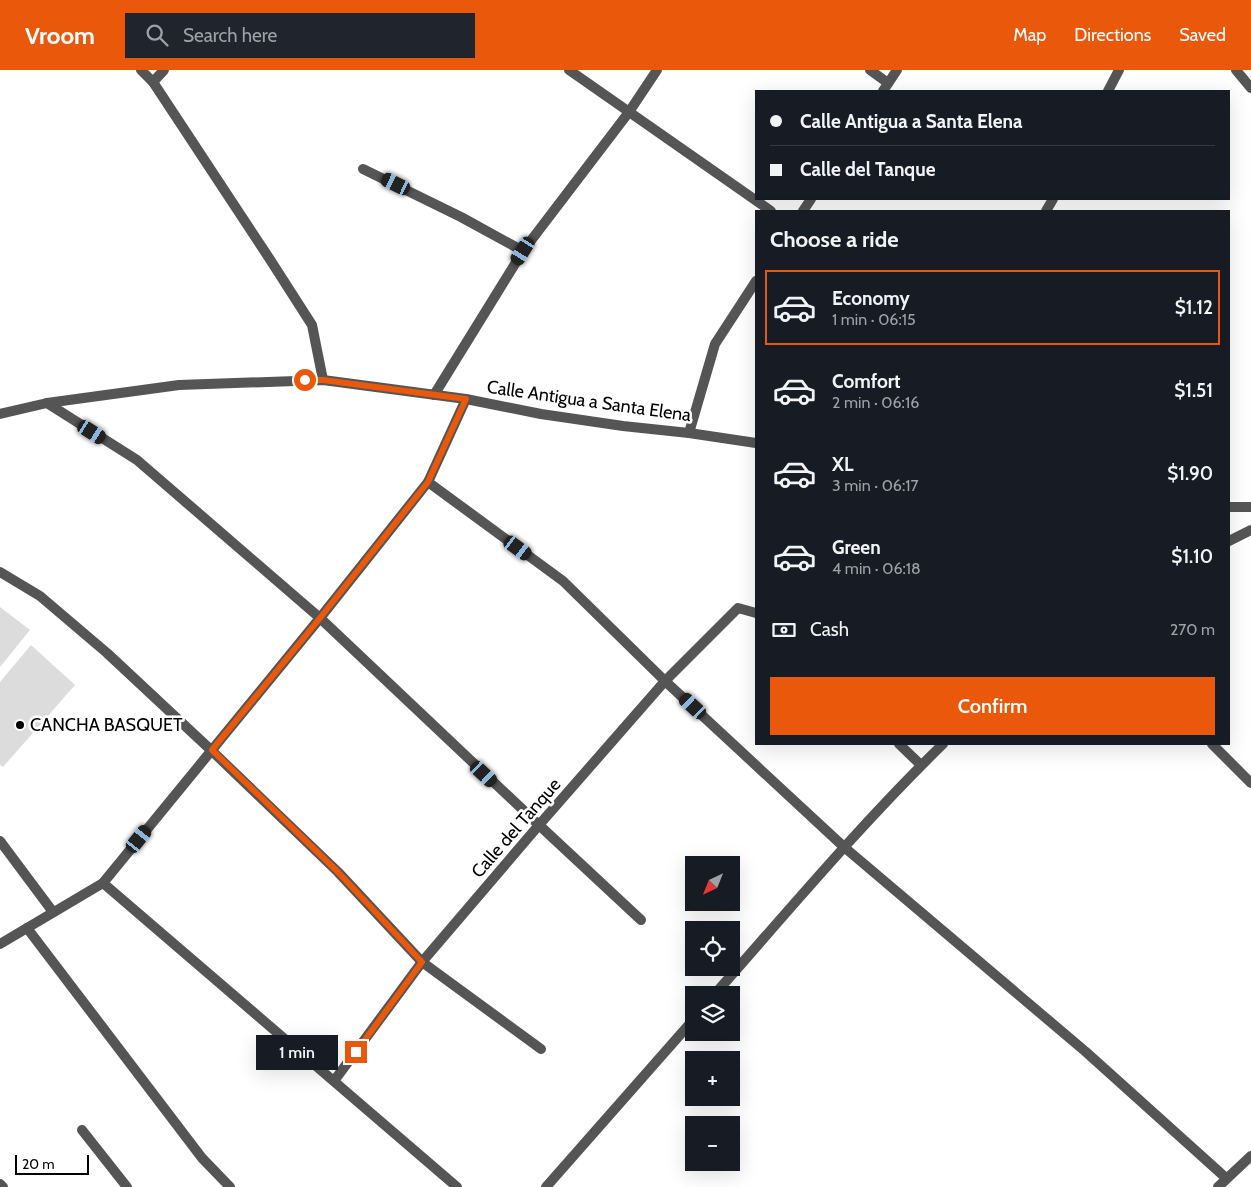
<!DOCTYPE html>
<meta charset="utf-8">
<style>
:root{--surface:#171b24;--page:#20242c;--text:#f1f3f6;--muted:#9ea1a6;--line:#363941;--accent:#ea580c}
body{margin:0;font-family:Cabin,sans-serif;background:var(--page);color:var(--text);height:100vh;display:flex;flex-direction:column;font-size:19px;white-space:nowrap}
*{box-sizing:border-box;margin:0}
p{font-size:16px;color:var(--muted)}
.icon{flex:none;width:28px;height:28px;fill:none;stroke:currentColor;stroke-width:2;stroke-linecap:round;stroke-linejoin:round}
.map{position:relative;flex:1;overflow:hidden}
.drawer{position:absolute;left:755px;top:140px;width:475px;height:535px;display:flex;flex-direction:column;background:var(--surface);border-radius:0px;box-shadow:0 5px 20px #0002}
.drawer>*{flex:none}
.top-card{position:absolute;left:755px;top:20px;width:475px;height:110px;border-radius:0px;box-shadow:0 5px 20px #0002;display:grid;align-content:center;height:110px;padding:0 15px;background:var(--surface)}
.needle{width:32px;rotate:223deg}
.fabs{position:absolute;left:685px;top:786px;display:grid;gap:10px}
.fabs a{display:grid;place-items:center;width:55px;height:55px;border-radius:0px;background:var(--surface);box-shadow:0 5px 20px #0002;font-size:25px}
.scale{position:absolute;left:15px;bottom:12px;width:74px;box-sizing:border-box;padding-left:5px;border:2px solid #000;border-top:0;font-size:14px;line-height:18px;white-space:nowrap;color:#000;-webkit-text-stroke:4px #fff;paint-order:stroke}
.end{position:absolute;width:22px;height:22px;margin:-11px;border:6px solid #ea580c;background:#fff;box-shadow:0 0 0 2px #fff}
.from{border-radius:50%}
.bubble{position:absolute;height:35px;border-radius:0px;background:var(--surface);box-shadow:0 5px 20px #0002;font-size:16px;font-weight:600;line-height:35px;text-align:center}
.car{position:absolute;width:15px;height:30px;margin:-15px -8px;border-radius:6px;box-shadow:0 0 4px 1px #0007;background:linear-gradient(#222 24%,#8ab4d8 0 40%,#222 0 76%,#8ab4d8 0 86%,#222 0)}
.top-card b{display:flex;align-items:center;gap:18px;height:48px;font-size:19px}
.top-card b+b{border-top:1px solid var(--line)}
.top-card i{width:12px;height:12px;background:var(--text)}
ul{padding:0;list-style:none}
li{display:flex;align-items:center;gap:15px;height:75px;margin:0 10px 8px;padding:0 5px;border:2px solid transparent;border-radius:0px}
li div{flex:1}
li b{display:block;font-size:19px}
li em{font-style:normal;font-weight:600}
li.selected{border-color:var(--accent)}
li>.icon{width:45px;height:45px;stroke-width:1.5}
h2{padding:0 15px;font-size:22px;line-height:60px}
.pay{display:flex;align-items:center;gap:12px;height:55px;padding:0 15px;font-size:19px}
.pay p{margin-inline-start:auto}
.button{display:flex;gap:10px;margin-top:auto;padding:10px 15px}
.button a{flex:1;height:58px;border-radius:0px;background:var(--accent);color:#fff;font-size:20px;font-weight:600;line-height:58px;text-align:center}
header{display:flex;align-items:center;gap:30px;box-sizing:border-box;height:70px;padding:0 25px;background:var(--accent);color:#fff}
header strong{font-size:24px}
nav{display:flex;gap:28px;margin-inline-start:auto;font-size:18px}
.search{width:350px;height:45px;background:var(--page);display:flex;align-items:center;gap:12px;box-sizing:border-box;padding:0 18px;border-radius:0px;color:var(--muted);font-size:19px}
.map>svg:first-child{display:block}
</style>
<header>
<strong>Vroom</strong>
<div class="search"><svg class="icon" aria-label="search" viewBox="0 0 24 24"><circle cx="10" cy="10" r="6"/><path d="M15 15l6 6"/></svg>Search here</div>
<nav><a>Map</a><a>Directions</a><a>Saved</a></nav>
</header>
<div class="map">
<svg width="1251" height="1117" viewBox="0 0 1251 1117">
<rect width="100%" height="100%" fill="#fff"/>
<!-- green -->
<g fill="#dcdcdc">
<polygon points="0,537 30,560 0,597"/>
<polygon points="31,575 75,615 3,697 0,695 0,612"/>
</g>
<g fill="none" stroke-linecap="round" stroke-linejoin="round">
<!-- minor -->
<g stroke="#555" stroke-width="10">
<polyline points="141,0 153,12 271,191 312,255 323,310"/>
<polyline points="569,0 771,141"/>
<polyline points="870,0 888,13"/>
<polyline points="1236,0 1251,18"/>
<polyline points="153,12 164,0"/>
<polyline points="883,21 897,0"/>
<polyline points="1108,21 1119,0"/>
<polyline points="363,99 461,147 523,181"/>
<polyline points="803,141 811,129"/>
<polyline points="1046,141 1053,129"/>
<polyline points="434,325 523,181 629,42 657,0"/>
<polyline points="47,333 137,390 320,548 539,755 641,850"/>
<polyline points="689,363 715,274 756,211"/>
<polyline points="428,412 563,511 665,611 844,777 1086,982 1226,1108"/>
<polyline points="1229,471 1251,460"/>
<polyline points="0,502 40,526 107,583 212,681 338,802 422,892 541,979"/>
<polyline points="899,674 921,695"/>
<polyline points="1212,674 1251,713"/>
<polyline points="0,771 53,842"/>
<polyline points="103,813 457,1117"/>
<polyline points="27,858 202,1088 230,1117"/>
<polyline points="0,874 103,813 320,548 428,412 466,329"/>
<path d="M714,925C789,840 862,753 943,674"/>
<polyline points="334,1011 422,892 539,755 665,611 738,538 756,543"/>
<polyline points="82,1060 127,1117"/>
<polyline points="0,1114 3,1117"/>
<polyline points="546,1117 694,949"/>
<polyline points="1218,1117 1251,1086"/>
</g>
<!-- tertiary -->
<g stroke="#555" stroke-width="10">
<polyline points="0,344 47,333 179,315 323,310 466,329 541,344 623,356 689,363 756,373"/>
<polyline points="1229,437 1251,437"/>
</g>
</g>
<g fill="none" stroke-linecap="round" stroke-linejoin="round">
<!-- route -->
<polyline stroke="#ea580c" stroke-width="6" points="305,310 323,310 466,329 428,412 320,548 212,680 338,802 422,892 356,982"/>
</g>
<!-- markers -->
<circle fill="#000" stroke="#fff" stroke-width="2" cx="20" cy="655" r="5"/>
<g text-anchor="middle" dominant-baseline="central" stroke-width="5" stroke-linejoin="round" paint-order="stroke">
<!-- street labels -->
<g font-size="18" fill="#000" stroke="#fff">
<text transform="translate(589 331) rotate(8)">Calle Antigua a Santa Elena</text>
<text transform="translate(516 758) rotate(-49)">Calle del Tanque</text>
</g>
<!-- poi labels -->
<g font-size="18" fill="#000" stroke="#fff" text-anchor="start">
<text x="30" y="655">CANCHA BASQUET</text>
</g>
</g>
</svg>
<div class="fabs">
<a><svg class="needle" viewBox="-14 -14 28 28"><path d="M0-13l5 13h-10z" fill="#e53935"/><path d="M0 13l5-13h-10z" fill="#9ea1a6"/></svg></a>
<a><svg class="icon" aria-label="locate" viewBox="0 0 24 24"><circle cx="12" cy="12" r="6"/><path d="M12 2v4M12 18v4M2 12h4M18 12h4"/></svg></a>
<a><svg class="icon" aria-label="layers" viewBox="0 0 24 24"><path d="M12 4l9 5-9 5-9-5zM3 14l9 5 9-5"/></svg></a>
<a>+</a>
<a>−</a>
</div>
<div class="scale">20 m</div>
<i class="end from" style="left:305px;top:310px"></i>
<i class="end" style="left:356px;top:982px"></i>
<div class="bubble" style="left:256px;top:965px;width:82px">1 min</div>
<i class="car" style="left:396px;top:114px;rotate:296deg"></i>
<i class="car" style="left:523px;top:181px;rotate:212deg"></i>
<i class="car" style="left:92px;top:362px;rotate:122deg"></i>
<i class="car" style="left:518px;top:478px;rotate:126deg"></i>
<i class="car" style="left:693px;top:636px;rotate:313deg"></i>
<i class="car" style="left:484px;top:704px;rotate:133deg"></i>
<i class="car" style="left:139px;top:769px;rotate:39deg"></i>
<div class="top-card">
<b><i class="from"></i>Calle Antigua a Santa Elena</b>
<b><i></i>Calle del Tanque</b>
</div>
<section class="drawer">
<h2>Choose a ride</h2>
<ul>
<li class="selected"><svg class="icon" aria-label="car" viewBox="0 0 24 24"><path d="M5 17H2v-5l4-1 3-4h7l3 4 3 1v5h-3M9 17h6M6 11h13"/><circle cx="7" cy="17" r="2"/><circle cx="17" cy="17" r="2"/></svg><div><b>Economy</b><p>1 min · 06:15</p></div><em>$1.12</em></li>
<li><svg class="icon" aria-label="car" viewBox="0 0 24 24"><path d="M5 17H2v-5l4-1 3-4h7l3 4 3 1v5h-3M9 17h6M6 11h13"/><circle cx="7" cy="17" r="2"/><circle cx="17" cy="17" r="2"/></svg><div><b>Comfort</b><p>2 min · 06:16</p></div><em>$1.51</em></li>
<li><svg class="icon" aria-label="car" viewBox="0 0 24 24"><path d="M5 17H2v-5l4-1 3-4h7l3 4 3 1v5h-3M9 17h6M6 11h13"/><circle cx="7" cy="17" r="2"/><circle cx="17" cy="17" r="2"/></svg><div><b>XL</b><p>3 min · 06:17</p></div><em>$1.90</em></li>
<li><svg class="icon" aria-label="car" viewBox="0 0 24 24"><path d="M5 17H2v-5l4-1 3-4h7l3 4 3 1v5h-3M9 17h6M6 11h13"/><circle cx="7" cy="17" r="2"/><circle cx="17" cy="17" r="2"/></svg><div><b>Green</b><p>4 min · 06:18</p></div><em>$1.10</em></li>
</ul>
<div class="pay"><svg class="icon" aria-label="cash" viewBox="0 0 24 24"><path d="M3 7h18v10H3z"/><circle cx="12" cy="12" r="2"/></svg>Cash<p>270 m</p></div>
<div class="button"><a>Confirm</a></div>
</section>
</div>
